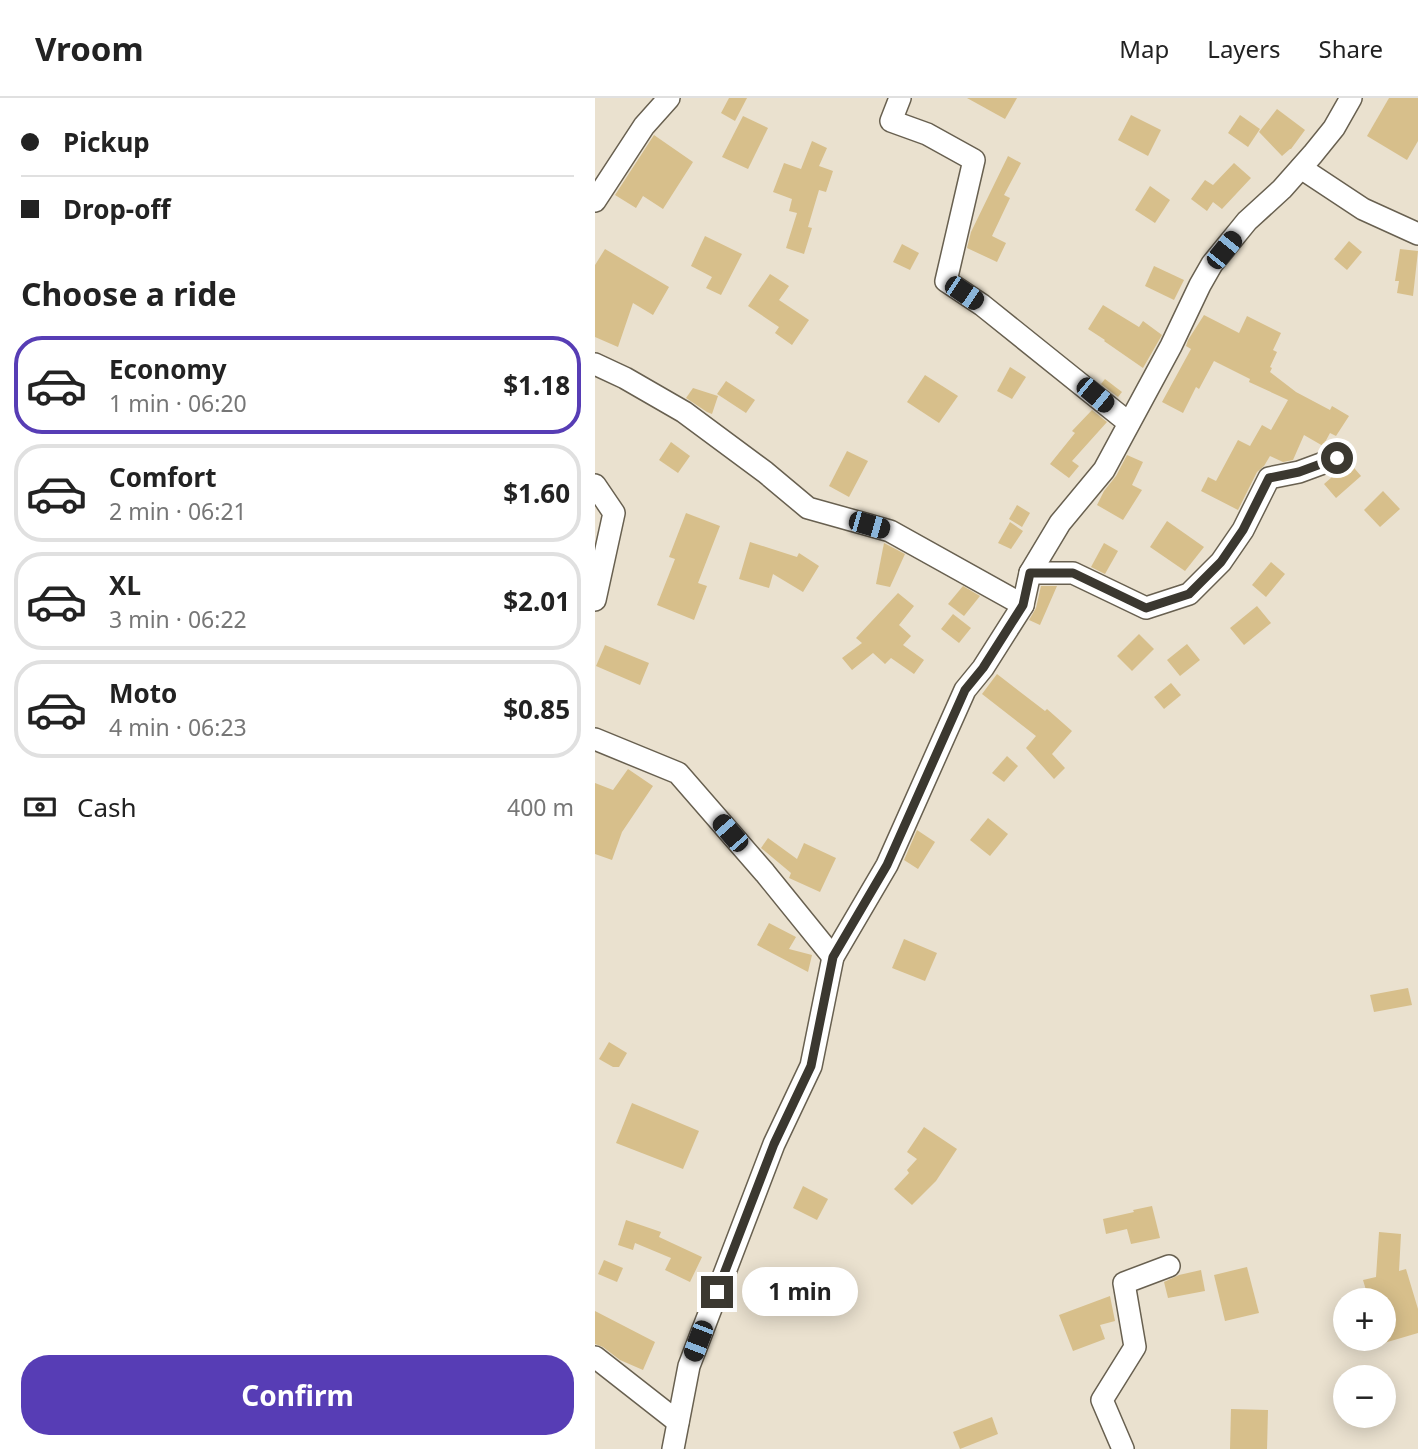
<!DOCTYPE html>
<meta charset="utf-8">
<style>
:root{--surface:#fff;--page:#f6f6f6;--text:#222;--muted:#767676;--line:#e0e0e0;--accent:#573db5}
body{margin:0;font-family:"Noto Sans",sans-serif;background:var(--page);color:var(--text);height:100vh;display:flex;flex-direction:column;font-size:26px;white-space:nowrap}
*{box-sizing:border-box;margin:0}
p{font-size:23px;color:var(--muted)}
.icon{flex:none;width:38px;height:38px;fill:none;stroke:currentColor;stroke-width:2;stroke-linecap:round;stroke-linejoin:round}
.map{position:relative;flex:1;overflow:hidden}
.side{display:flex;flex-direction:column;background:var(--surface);width:595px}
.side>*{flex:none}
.hud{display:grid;align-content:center;height:154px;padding:0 21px;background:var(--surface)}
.buttons{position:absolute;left:738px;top:1190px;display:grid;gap:14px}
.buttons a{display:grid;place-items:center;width:63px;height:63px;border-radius:50%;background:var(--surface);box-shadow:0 4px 18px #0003;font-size:35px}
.end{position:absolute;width:32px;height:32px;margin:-16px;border:9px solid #3b3830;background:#fff;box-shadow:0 0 0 4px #fff}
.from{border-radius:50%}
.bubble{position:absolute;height:49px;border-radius:24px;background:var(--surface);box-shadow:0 4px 18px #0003;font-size:23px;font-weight:700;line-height:49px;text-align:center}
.car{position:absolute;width:21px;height:42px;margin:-21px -10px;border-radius:9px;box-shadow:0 0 5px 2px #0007;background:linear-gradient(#222 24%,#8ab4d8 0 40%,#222 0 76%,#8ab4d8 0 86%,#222 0)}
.hud b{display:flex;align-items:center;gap:24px;height:66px;font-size:26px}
.hud b+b{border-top:2px solid var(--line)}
.hud i{width:18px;height:18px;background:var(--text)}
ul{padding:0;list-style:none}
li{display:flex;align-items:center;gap:21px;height:98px;margin:0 14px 10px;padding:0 7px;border:4px solid var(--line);border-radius:28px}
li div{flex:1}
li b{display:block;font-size:26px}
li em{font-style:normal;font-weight:700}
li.active{border-color:var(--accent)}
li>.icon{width:63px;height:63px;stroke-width:1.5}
h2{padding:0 21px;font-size:32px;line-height:84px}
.pay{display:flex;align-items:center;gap:18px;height:77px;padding:0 21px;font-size:26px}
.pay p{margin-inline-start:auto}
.action{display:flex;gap:14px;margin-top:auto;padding:14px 21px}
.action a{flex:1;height:80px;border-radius:28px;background:var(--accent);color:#fff;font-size:28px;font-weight:700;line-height:80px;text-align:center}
header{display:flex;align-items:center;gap:42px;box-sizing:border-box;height:98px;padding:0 35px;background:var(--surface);border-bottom:2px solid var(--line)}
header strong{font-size:33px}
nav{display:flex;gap:38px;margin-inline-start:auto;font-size:24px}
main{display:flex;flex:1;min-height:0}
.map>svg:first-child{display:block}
</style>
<header>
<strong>Vroom</strong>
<nav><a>Map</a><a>Layers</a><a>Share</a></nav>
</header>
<main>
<section class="side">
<div class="hud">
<b><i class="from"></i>Pickup</b>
<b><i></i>Drop-off</b>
</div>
<h2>Choose a ride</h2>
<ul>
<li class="active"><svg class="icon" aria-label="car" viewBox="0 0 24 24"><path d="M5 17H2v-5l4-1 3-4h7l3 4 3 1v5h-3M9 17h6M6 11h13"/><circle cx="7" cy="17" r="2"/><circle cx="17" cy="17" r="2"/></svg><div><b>Economy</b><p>1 min · 06:20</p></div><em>$1.18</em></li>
<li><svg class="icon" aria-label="car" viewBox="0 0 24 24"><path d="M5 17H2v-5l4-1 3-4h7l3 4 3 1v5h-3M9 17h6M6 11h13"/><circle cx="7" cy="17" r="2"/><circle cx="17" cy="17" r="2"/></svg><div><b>Comfort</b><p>2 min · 06:21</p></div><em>$1.60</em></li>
<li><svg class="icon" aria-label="car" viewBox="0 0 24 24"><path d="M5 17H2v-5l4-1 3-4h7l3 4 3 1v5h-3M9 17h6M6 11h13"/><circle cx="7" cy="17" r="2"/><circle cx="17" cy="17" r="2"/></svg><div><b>XL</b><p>3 min · 06:22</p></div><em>$2.01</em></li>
<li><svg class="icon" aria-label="car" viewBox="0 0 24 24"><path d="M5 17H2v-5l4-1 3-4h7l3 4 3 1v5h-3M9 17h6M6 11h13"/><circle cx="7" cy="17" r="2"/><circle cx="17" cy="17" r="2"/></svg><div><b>Moto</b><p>4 min · 06:23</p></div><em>$0.85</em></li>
</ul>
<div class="pay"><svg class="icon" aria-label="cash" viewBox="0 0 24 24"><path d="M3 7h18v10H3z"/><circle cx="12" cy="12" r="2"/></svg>Cash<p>400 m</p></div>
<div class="action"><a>Confirm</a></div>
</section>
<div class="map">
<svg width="823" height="1351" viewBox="0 0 823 1351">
<rect width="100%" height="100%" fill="#eae1cf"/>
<!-- building -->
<g fill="#d7bf8b">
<polygon points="134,0 152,0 140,23 126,15"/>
<polygon points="372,0 422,0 410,21"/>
<polygon points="794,0 823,0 823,43 812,62 772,38"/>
<polygon points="682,11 710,32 696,51 695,51 687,58 664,34"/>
<polygon points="536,17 566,32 553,58 523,42"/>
<polygon points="645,17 665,31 653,49 633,35"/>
<polygon points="148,18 173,30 153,71 127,59"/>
<polygon points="59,37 98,64 68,111 48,98 41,110 20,97"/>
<polygon points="217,43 232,50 224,68 238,73 231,94 224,92 213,129 217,130 209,156 191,150 202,115 194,113 197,101 178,94 189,65 206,71"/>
<polygon points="413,58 426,65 409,97 415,100 397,138 411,145 402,164 372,150 376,134"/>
<polygon points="639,65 656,80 627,111 618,104 612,113 596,101 610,82 618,87"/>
<polygon points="555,88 575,102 560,125 540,112"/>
<polygon points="110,138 147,156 126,197 111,190 117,179 96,168"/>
<polygon points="754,143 767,154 752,172 739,161"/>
<polygon points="307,146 324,155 315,172 298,164"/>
<polygon points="10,151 74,189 58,217 38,205 23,249 0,239 0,167"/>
<polygon points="805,151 823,153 818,198 802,195 804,183 800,183"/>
<polygon points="559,168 589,182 579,202 550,188"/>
<polygon points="175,176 194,188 184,202 214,222 197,247 180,235 184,229 153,208"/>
<polygon points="508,207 544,229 548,223 567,237 548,270 509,243 510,242 493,231"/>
<polygon points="609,217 644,235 652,218 686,235 678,252 682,254 675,269 677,270 675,274 701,294 735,312 737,308 754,318 741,338 735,335 728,348 709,337 698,362 688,364 675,358 669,368 662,374 643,412 606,393 613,379 621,383 643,342 655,348 667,327 676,332 693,302 654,284 655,281 619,263 604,291 601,289 588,315 567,304 596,251 591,248 593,242"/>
<polygon points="415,269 431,279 417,301 402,293"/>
<polygon points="330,277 363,298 344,325 312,304"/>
<polygon points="510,281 527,294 523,299 506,286"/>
<polygon points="131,283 160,302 151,315 122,296"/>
<polygon points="98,290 123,298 117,316 112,314 91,300"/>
<polygon points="497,312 512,324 477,363 484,368 474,380 455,366 480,335 477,333"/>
<polygon points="76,344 95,358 83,375 64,362"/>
<polygon points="252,353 273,363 254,399 234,388"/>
<polygon points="532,357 548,364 537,387 547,392 528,422 502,407 509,393 521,378"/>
<polygon points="754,364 766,378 741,400 729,386 744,373 752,369"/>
<polygon points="788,393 805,411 785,429 769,412"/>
<polygon points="422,407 435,415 427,429 414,421"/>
<polygon points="91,415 125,428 103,485 112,488 99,522 62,507 80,461 74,459"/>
<polygon points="572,423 609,449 590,473 555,449"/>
<polygon points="415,424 428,433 416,451 403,445"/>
<polygon points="155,444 202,459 204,455 224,468 208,494 178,476 174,490 144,481"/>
<polygon points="289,445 310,456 295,489 281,486"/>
<polygon points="509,445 523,453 510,476 496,469"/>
<polygon points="676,464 690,476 671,499 657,487"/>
<polygon points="368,488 385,498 369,518 353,506"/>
<polygon points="446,488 462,488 445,527 434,522 441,510"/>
<polygon points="303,495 319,508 304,527 316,538 308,547 329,562 319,576 296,560 290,566 278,555 257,572 247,560 267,545 261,540"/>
<polygon points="662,508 676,525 649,547 635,530"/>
<polygon points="358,516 376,530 364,545 346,531"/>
<polygon points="544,536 559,551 537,573 522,558"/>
<polygon points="592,546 605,562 585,578 572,562"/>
<polygon points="10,547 54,565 45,587 1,568"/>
<polygon points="402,576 450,613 452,611 477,633 457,656 470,670 459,681 431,650 441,638 387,596"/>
<polygon points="576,585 586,597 569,611 559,599"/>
<polygon points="412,658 423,668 409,684 397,675"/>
<polygon points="33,671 58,688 27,734 17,762 0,756 0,685 18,692"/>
<polygon points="393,720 413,736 395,758 375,742"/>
<polygon points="322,732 340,744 323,771 309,762"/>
<polygon points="173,740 202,761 209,745 241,760 225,794 194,780 196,775 166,750"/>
<polygon points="174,825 201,839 194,851 217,857 213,874 162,847"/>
<polygon points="309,841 342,855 330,883 297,870"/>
<polygon points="813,890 817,907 779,914 775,897"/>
<polygon points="14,944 32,955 24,969 18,969 4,961"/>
<polygon points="37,1005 104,1033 88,1071 21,1045"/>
<polygon points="329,1029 362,1051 341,1083 317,1107 299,1091 314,1075 312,1072 322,1061 312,1054"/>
<polygon points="208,1088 233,1101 222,1122 198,1110"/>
<polygon points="557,1108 565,1140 536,1146 532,1131 511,1136 508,1121 539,1114 538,1112"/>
<polygon points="31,1122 66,1134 64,1139 107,1159 95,1184 70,1172 76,1160 40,1145 38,1152 23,1147"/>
<polygon points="784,1134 806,1136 804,1173 811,1171 823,1211 823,1235 789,1245 789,1202 774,1202 768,1182 781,1179"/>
<polygon points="9,1162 28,1170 22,1184 3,1176"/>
<polygon points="652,1169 664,1215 630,1223 619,1177"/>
<polygon points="606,1172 610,1193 573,1200 569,1184 584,1177"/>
<polygon points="515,1198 520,1223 505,1227 510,1241 478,1253 464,1217"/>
<polygon points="0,1213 60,1244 48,1272 25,1262 8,1249 0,1246"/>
<polygon points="636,1311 673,1312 672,1351 635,1351"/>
<polygon points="397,1319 403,1336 365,1351 358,1334"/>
</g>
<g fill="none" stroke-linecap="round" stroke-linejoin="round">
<!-- street casing -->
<g stroke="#686050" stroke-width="24">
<g id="street">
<polyline points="305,0 296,23 332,36 379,62 351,183 387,207 534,325"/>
<polyline points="706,70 768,111 823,136"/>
<polyline points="0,103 49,28 74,0"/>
<polyline points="0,266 30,280 89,314 170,374 213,410 295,433 428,507"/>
<polyline points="0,387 19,415 0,502"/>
<polyline points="435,475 478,475 551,510 594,496 626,464 648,432 674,380 704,374 742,360"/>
<polyline points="0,641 83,675 170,775 238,859"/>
<polyline points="0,1259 83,1324"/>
<polyline points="78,1351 94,1268 179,1046 216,968 238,859 292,767 370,592 388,570 428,507 435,475 465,425 509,372 576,248 605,187 617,166 652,123 687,91 718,56 739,30 756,0"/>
<polyline points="528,1351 507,1302 540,1249 529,1185 574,1168"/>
</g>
</g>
<!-- street -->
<use href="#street" stroke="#fff" stroke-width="21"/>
</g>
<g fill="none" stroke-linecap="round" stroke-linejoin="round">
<!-- route -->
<polyline stroke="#3b3830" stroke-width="9" points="122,1194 179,1046 216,968 238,859 292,767 370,592 388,570 428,507 435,475 478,475 551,510 594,496 626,464 648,432 674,380 704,374 742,360"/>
</g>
</svg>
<div class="buttons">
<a>+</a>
<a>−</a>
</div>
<i class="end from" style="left:742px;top:360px"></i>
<i class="end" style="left:122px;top:1194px"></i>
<div class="bubble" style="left:147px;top:1169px;width:116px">1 min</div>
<i class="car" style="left:629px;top:152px;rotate:39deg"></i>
<i class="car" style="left:369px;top:195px;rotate:124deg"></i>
<i class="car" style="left:500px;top:297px;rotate:130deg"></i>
<i class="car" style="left:274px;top:427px;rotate:106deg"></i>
<i class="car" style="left:135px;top:735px;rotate:319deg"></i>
<i class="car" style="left:103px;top:1243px;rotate:201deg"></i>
</div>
</main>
